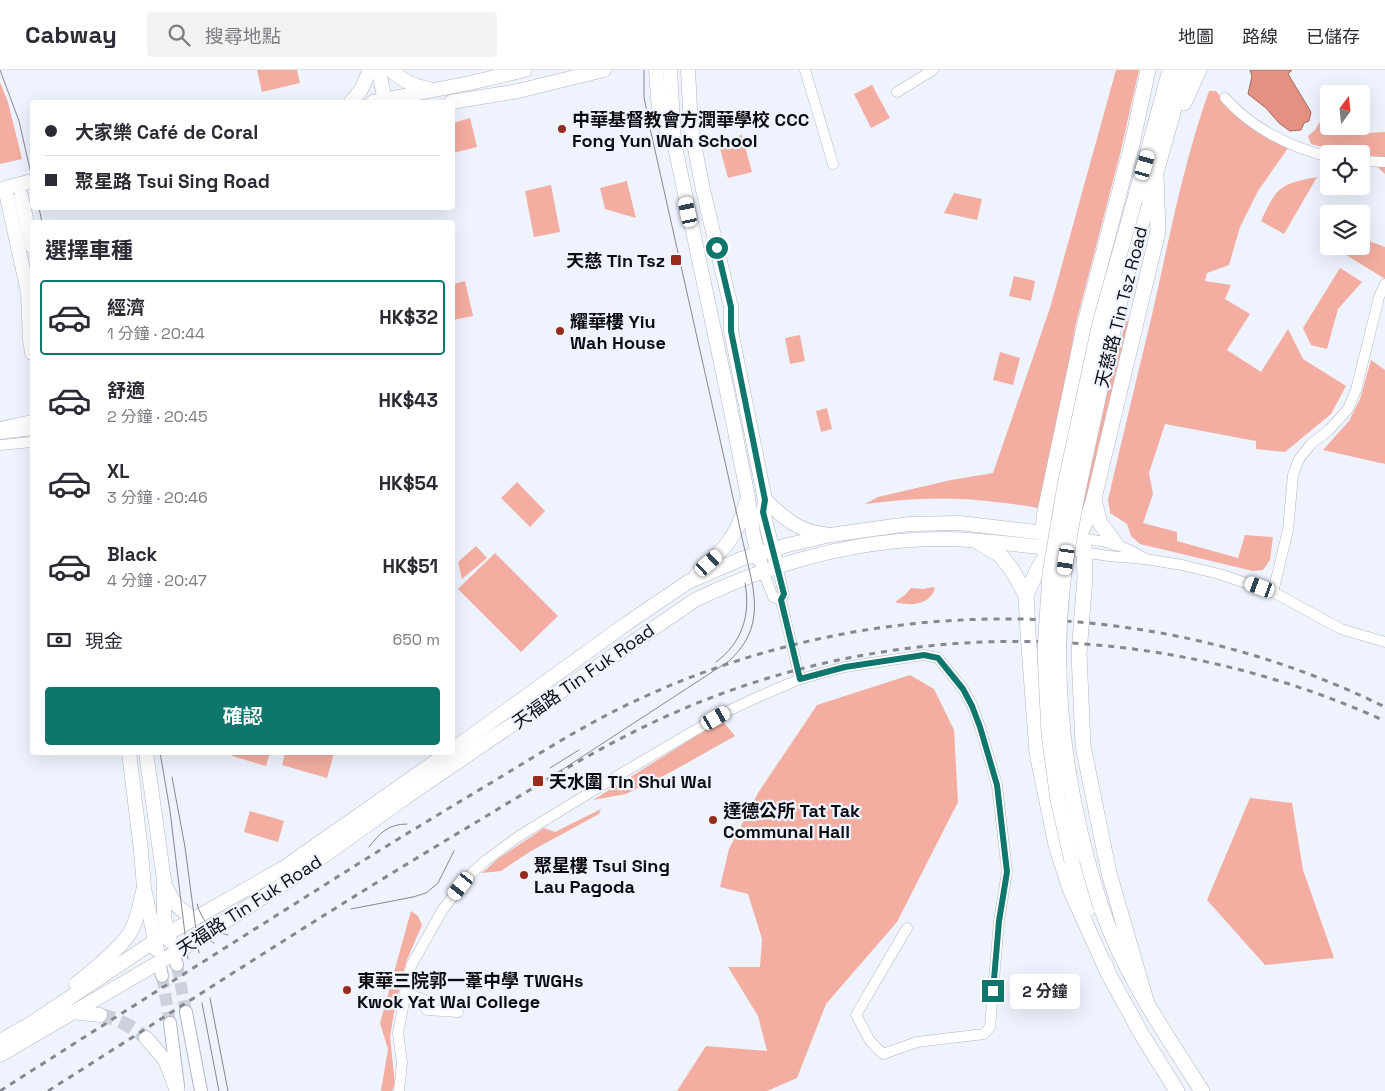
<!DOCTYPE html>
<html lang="zh-TW">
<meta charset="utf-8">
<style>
:root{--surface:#fff;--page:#f2f2f3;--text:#2b2b33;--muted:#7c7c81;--line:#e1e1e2;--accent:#0f766e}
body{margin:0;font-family:"Space Grotesk","Noto Sans TC",sans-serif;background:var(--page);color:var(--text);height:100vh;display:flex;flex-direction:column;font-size:19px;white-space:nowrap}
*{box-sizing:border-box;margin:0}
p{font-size:16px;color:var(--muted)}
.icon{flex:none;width:28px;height:28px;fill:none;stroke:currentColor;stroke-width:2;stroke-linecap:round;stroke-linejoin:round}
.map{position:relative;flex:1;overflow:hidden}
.drawer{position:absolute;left:30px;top:150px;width:425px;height:535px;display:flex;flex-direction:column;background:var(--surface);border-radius:5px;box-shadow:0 5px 20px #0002}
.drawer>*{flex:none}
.guide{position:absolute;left:30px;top:30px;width:425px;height:110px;border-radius:5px;box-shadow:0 5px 20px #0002;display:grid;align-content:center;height:110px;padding:0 15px;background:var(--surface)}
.needle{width:32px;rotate:15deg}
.controls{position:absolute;left:1320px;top:15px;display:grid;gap:10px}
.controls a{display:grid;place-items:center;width:50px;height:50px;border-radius:5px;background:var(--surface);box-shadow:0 5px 20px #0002;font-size:25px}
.end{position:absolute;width:22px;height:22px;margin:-11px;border:6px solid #0f766e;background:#fff;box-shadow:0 0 0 2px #fff}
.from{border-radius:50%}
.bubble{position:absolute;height:35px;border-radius:5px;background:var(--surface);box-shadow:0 5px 20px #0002;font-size:16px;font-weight:700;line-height:35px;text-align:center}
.car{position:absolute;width:15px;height:30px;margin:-15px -8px;border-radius:6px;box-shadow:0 0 4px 1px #0007;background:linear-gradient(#fff 24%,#345 0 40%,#fff 0 76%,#345 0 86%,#fff 0)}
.guide b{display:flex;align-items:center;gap:18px;height:48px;font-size:19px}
.guide b+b{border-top:1px solid var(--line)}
.guide i{width:12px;height:12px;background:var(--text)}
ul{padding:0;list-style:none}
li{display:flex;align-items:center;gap:15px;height:75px;margin:0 10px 8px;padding:0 5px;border:2px solid transparent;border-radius:5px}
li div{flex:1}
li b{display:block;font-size:19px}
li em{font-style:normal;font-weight:700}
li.active{border-color:var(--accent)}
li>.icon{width:45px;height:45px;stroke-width:1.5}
h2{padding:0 15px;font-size:22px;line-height:60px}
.pay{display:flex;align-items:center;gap:12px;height:55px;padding:0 15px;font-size:19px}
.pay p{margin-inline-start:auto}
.primary-button{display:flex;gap:10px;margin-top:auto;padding:10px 15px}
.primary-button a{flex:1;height:58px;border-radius:5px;background:var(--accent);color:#fff;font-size:20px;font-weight:700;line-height:58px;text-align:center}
header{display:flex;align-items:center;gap:30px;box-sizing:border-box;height:70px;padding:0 25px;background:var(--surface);border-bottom:1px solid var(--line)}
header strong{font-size:24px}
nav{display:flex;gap:28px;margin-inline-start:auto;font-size:18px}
.search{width:350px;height:45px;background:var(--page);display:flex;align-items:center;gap:12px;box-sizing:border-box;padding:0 18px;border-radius:5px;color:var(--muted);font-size:19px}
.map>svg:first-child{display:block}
</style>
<header>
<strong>Cabway</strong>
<div class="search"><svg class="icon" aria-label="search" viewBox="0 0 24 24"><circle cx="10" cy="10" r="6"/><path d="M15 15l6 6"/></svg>搜尋地點</div>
<nav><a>地圖</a><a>路線</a><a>已儲存</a></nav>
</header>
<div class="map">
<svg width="1385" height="1021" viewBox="0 0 1385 1021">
<rect width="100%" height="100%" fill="#eef3fe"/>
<!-- green -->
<g fill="#f3aea1">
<polygon points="257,0 297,0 300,13 262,22"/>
<path d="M1116,0H1139L1121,80L1075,257L1058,363L1041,439C1026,435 1011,434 995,432C952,426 909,428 865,434L878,427L951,410L993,403L1050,238Z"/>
<polygon points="0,12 8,32 22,89 0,94"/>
<polygon points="872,15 890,48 871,58 854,24"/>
<path d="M1209,21H1216C1235,46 1261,63 1288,78L1258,121L1240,157L1229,195L1207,203L1205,211L1231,215L1225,229L1250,244L1227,280L1261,302L1288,259L1303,289L1346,316L1331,344L1285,382L1256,379V371L1165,354L1149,403L1153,424L1143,453L1177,462V471L1238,488L1245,465L1273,467L1270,490L1263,500L1253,501L1140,474L1131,466L1127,454L1110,443L1108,430C1122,369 1137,307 1152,245C1169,170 1183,94 1209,21Z"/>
<polygon points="470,48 477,77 453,83 453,53"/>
<polygon points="1319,53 1329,55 1329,56 1350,58 1352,64 1385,62 1385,104 1361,82 1334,80 1311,74 1308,66 1315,60"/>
<polygon points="742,65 752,102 728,108 718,71"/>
<path d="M1317,107L1284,164L1261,151C1277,117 1279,114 1317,107Z"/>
<polygon points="627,111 627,112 636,148 605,139 600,118"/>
<polygon points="551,115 560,162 534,167 525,121"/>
<polygon points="954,123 982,129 977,150 944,143"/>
<polygon points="1361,168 1385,177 1385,209 1343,183 1348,176 1361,176"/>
<polygon points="1340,198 1362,212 1338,239 1327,279 1311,275 1303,258"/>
<polygon points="1014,206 1035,211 1031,231 1009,226"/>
<polygon points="465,211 473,246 453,250 453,214"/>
<polygon points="1126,251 1130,251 1085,442 1080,447 1109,310"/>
<polygon points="800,265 805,291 790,294 785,268"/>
<polygon points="1000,282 1020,288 1013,315 993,310"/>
<polygon points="1371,290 1385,300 1385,394 1323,380 1349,351 1360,329"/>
<polygon points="827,338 832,359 821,362 816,341"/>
<polygon points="517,412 545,441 530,457 501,428"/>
<polygon points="476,476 487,488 462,509 458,492"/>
<polygon points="495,483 558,546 521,582 458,519"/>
<path d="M933,517L935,518C930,536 909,536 895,532L905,525L911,518L923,519Z"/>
<polygon points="910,605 934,619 954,660 958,732 897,852 826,934 797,1008 767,1021 677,1021 706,976 767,981 758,946 728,897 760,897 762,869 748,824 720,817 729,779 758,723 817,635"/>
<polygon points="722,650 735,666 671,702 626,724 593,730"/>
<polygon points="234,682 270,682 270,683 266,696 232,686"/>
<polygon points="285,683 285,682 334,683 327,708 282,695"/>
<polygon points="1250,728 1292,733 1303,800 1334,888 1265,895 1207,830"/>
<polygon points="601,739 599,744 531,781 501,801 482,803 499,788 544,758 555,762"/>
<polygon points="250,741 284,751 278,772 244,762"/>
<polygon points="411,841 418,846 422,855 406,892 395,937 390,967 395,1014 392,1021 381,1021 388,979 380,953"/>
</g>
<!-- water -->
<polygon fill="#e49182" stroke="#a46a60" points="1250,0 1292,0 1288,4 1311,42 1309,51 1304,53 1301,60 1290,61 1279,53 1266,38 1248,24 1252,6"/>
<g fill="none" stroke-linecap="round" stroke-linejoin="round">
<!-- tertiary-tunnel -->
<g stroke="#ccd1db" stroke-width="12" stroke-dasharray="12 6" stroke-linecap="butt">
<polyline points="177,895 186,942"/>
<polyline points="162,906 170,953"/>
</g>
<!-- secondary-tunnel -->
<path stroke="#ccd1db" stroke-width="14" stroke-dasharray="14 7" stroke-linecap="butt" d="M100,945C117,948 133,957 146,968"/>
<!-- minor casing -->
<g stroke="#b1b6c1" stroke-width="11">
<g id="minor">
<polyline points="805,0 833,94"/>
<polyline points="897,22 933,0"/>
<path d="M1225,28C1252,58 1290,77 1329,87"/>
<polyline points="1361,91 1385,92"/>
<polyline points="0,357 32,350"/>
<polyline points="0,364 32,360"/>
<polyline points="0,375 32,372"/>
<path d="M1082,468C1107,472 1122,474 1144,488"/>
<polyline points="1062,479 1109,486 1145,489 1182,495 1219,504 1273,522 1341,559 1385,572"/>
<polyline points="777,497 784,524 781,530 800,609"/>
<polyline points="763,501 773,527 781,530"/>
<polyline points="1273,522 1288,460 1293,405 1299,389 1311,374 1329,360 1348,339 1356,320 1379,227 1385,214"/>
<polyline points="405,922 424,930 427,940 458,942"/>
<polyline points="399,1021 402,993 398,963 411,896 443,839 471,804 485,791 519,766 617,706 728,641 758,627 800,609 845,597 924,585 938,588 963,619 972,635 980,657 997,715 1007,802 999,851 990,957 984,964 917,972 883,984 870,971 856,945 907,858"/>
</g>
</g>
<!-- tertiary casing -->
<g stroke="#b1b6c1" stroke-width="14">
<g id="tertiary">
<polyline points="173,883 177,895"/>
<polyline points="159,892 162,906"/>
<polyline points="186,942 201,1021"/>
<polyline points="170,953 178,1016"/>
</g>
</g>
<!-- secondary casing -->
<g stroke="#b1b6c1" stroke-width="15">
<g id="secondary">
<polyline points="379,0 385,32"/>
<path d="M391,0C401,10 416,17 430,19"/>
<polyline points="656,0 659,41 662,53 672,69"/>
<polyline points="670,0 674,72 728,326 748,427 753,464 760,491"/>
<polyline points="688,0 691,58 703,120 731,237 731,261 765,430 763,442 775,489"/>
<polyline points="351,32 361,20 370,0"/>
<polyline points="373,32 470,13 525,0"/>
<polyline points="451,32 518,21 604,0"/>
<polyline points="32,111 5,118 28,222 30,269 32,283"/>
<polyline points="21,126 32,176"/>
<path d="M765,430C782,446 799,462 824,464"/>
<path d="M697,504C723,480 737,468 746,433"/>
<polyline points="452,680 626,554 688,512 741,489 788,475 830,465 909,454 959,453 1053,464"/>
<polyline points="129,682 141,781 144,818 157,880"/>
<polyline points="146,682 164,810 164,847 170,871"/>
<path d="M166,817C175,836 177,837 194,849"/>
<path d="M76,914C92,901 124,876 132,859C138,847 140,833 143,821"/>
<polyline points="72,942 100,945"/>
<polyline points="146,968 165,990 177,1021"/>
<polyline points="0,971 30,954 155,871 285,797 449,682"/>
<path d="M0,985L187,876L293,808L409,725L695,530C774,492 859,468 948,469C984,470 1021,475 1058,479"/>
</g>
</g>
<!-- primary casing -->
<g stroke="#b1b6c1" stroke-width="16">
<g id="primary">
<polyline points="1184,33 1199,0"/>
<polyline points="1135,129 1170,0"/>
<polyline points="1125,212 1185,0"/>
<polyline points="1094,430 1100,453 1115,473"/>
<polyline points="1082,468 1084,477 1085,508 1079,583 1083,676 1109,803 1147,934"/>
<polyline points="977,471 1000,485 1012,500 1026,525 1028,563 1037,683 1056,775 1070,819 1108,903"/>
<path d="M1071,473C1084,462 1089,445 1094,428L1158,161L1156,106"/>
<polyline points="1047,478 1043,463 1044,446 1084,257 1132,74 1148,0"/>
<polyline points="1026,525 1038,499 1055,471"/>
<polyline points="1072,791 1088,839"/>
<path d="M1101,837C1124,903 1164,962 1202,1021"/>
<polyline points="1105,894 1108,903 1142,965 1177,1021"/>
</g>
</g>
<!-- minor -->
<use href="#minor" stroke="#fff" stroke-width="10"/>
<!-- tertiary -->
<use href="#tertiary" stroke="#fff" stroke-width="12"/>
<!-- secondary -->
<use href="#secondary" stroke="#fff" stroke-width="14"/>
<!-- primary -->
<use href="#primary" stroke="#fff" stroke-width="15"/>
<!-- tram -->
<g stroke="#858890" stroke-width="1">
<polyline points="0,0 19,51 32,108"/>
<polyline points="39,138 42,152"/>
<path d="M716,592C742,573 751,545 745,513"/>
<polyline points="160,682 170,741 188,889"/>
<polyline points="550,698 579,680"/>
<path d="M554,705L729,591C754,568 758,544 752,512L650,58L644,27V0"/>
<polyline points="172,707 185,777 199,883"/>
<path d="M369,777C380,763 388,754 407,754"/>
<path d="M197,834C202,850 210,862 228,865"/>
<polyline points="351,839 413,827 426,823 438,813 454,781"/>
<polyline points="196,857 203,866 214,873"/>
<polyline points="210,928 228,1021"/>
<polyline points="202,933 219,1021"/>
</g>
<!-- rail -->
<g stroke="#858890" stroke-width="3" stroke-dasharray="6 6" stroke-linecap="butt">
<path d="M0,1021C114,948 228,876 342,804C394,771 446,740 499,708C547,679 594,649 646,626C880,520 1154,523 1385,637"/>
<path d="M48,1021C187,933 324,843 465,759C543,712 620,663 705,630C924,544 1171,554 1385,651"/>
</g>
<!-- primary-bridge casing -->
<g stroke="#b1b6c1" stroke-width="16" stroke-linecap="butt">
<g id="primary-bridge">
<polyline points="1072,791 1058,730 1049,664 1045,582 1050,504 1065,415 1100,253 1135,129"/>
<path d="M1101,837C1068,734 1051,628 1062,520C1068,464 1080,410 1092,356C1103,308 1112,259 1125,212"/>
</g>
</g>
<!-- primary-bridge -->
<use href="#primary-bridge" stroke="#fff" stroke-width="15"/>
</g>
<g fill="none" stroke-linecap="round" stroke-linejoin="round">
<!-- route -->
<polyline stroke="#0f766e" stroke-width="6" points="717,178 731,237 731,261 765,430 763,442 784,524 781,530 800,609 845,597 924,585 938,588 963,619 972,636 980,657 997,715 1007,802 999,851 993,921"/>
</g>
<!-- markers -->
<g fill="#952b1c" stroke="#eef3fe" stroke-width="2">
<circle cx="562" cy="59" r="5"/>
<rect x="670" y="184" width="12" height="12" rx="2.5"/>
<circle cx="560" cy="261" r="5"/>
<rect x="532" y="705" width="12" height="12" rx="2.5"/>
<circle cx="713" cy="750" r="5"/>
<circle cx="524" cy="805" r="5"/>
<circle cx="347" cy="920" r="5"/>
</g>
<g text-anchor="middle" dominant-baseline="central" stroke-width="4.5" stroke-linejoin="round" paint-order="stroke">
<!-- poi labels -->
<g font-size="18" font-weight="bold" fill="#0d0e12" stroke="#eef3fe" text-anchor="start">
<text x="572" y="49">中華基督教會方潤華學校 CCC<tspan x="572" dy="21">Fong Yun Wah School</tspan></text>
<text x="665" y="190" text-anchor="end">天慈 Tin Tsz</text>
<text x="570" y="251">耀華樓 Yiu<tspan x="570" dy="21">Wah House</tspan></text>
<text x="549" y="711">天水圍 Tin Shui Wai</text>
<text x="723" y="740">達德公所 Tat Tak<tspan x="723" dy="21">Communal Hall</tspan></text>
<text x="534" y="795">聚星樓 Tsui Sing<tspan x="534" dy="21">Lau Pagoda</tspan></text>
<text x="357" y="910">東華三院郭一葦中學 TWGHs<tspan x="357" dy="21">Kwok Yat Wai College</tspan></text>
</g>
<!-- street labels -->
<g font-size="18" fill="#0d0e12" stroke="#eef3fe">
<text transform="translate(1121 237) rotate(-76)">天慈路 Tin Tsz Road</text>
<text transform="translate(583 606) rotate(-35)">天福路 Tin Fuk Road</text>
<text transform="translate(249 835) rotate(-33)">天福路 Tin Fuk Road</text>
</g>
</g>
</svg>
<div class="controls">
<a><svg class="needle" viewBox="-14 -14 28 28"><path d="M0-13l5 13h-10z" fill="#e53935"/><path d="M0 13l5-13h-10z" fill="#7c7c81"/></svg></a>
<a><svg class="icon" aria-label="locate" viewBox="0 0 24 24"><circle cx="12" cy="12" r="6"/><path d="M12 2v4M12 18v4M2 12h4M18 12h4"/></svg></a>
<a><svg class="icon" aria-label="layers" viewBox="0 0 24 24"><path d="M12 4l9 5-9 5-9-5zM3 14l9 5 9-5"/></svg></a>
</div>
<i class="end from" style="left:717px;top:178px"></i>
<i class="end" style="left:993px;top:921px"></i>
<div class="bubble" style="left:1010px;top:904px;width:70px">2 分鐘</div>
<i class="car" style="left:1145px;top:95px;rotate:16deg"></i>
<i class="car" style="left:688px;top:142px;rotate:348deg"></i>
<i class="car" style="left:1066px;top:490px;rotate:188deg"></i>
<i class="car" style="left:709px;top:493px;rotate:48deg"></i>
<i class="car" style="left:1260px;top:517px;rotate:290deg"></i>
<i class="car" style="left:716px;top:648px;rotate:60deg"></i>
<i class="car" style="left:461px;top:816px;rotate:218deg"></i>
<div class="guide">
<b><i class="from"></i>大家樂 Café de Coral</b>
<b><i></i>聚星路 Tsui Sing Road</b>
</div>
<section class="drawer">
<h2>選擇車種</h2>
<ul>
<li class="active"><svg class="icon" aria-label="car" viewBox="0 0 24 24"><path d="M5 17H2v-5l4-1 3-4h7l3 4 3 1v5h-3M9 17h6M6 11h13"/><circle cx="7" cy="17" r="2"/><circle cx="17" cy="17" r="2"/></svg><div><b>經濟</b><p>1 分鐘 · 20:44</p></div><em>HK$32</em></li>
<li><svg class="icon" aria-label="car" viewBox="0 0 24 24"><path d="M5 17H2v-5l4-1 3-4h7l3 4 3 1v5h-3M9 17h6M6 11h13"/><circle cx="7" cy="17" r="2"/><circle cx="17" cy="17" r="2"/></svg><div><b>舒適</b><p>2 分鐘 · 20:45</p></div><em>HK$43</em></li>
<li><svg class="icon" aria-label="car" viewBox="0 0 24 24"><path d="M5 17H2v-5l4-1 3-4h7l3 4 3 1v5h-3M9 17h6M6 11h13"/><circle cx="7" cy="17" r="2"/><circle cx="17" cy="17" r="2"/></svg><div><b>XL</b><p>3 分鐘 · 20:46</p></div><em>HK$54</em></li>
<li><svg class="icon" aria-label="car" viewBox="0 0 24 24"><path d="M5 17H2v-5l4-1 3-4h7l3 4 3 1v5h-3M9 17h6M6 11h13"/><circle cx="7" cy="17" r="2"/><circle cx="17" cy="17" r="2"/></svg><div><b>Black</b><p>4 分鐘 · 20:47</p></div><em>HK$51</em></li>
</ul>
<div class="pay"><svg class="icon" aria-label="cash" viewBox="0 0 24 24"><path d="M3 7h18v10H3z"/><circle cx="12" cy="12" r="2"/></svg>現金<p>650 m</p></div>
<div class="primary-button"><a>確認</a></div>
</section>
</div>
